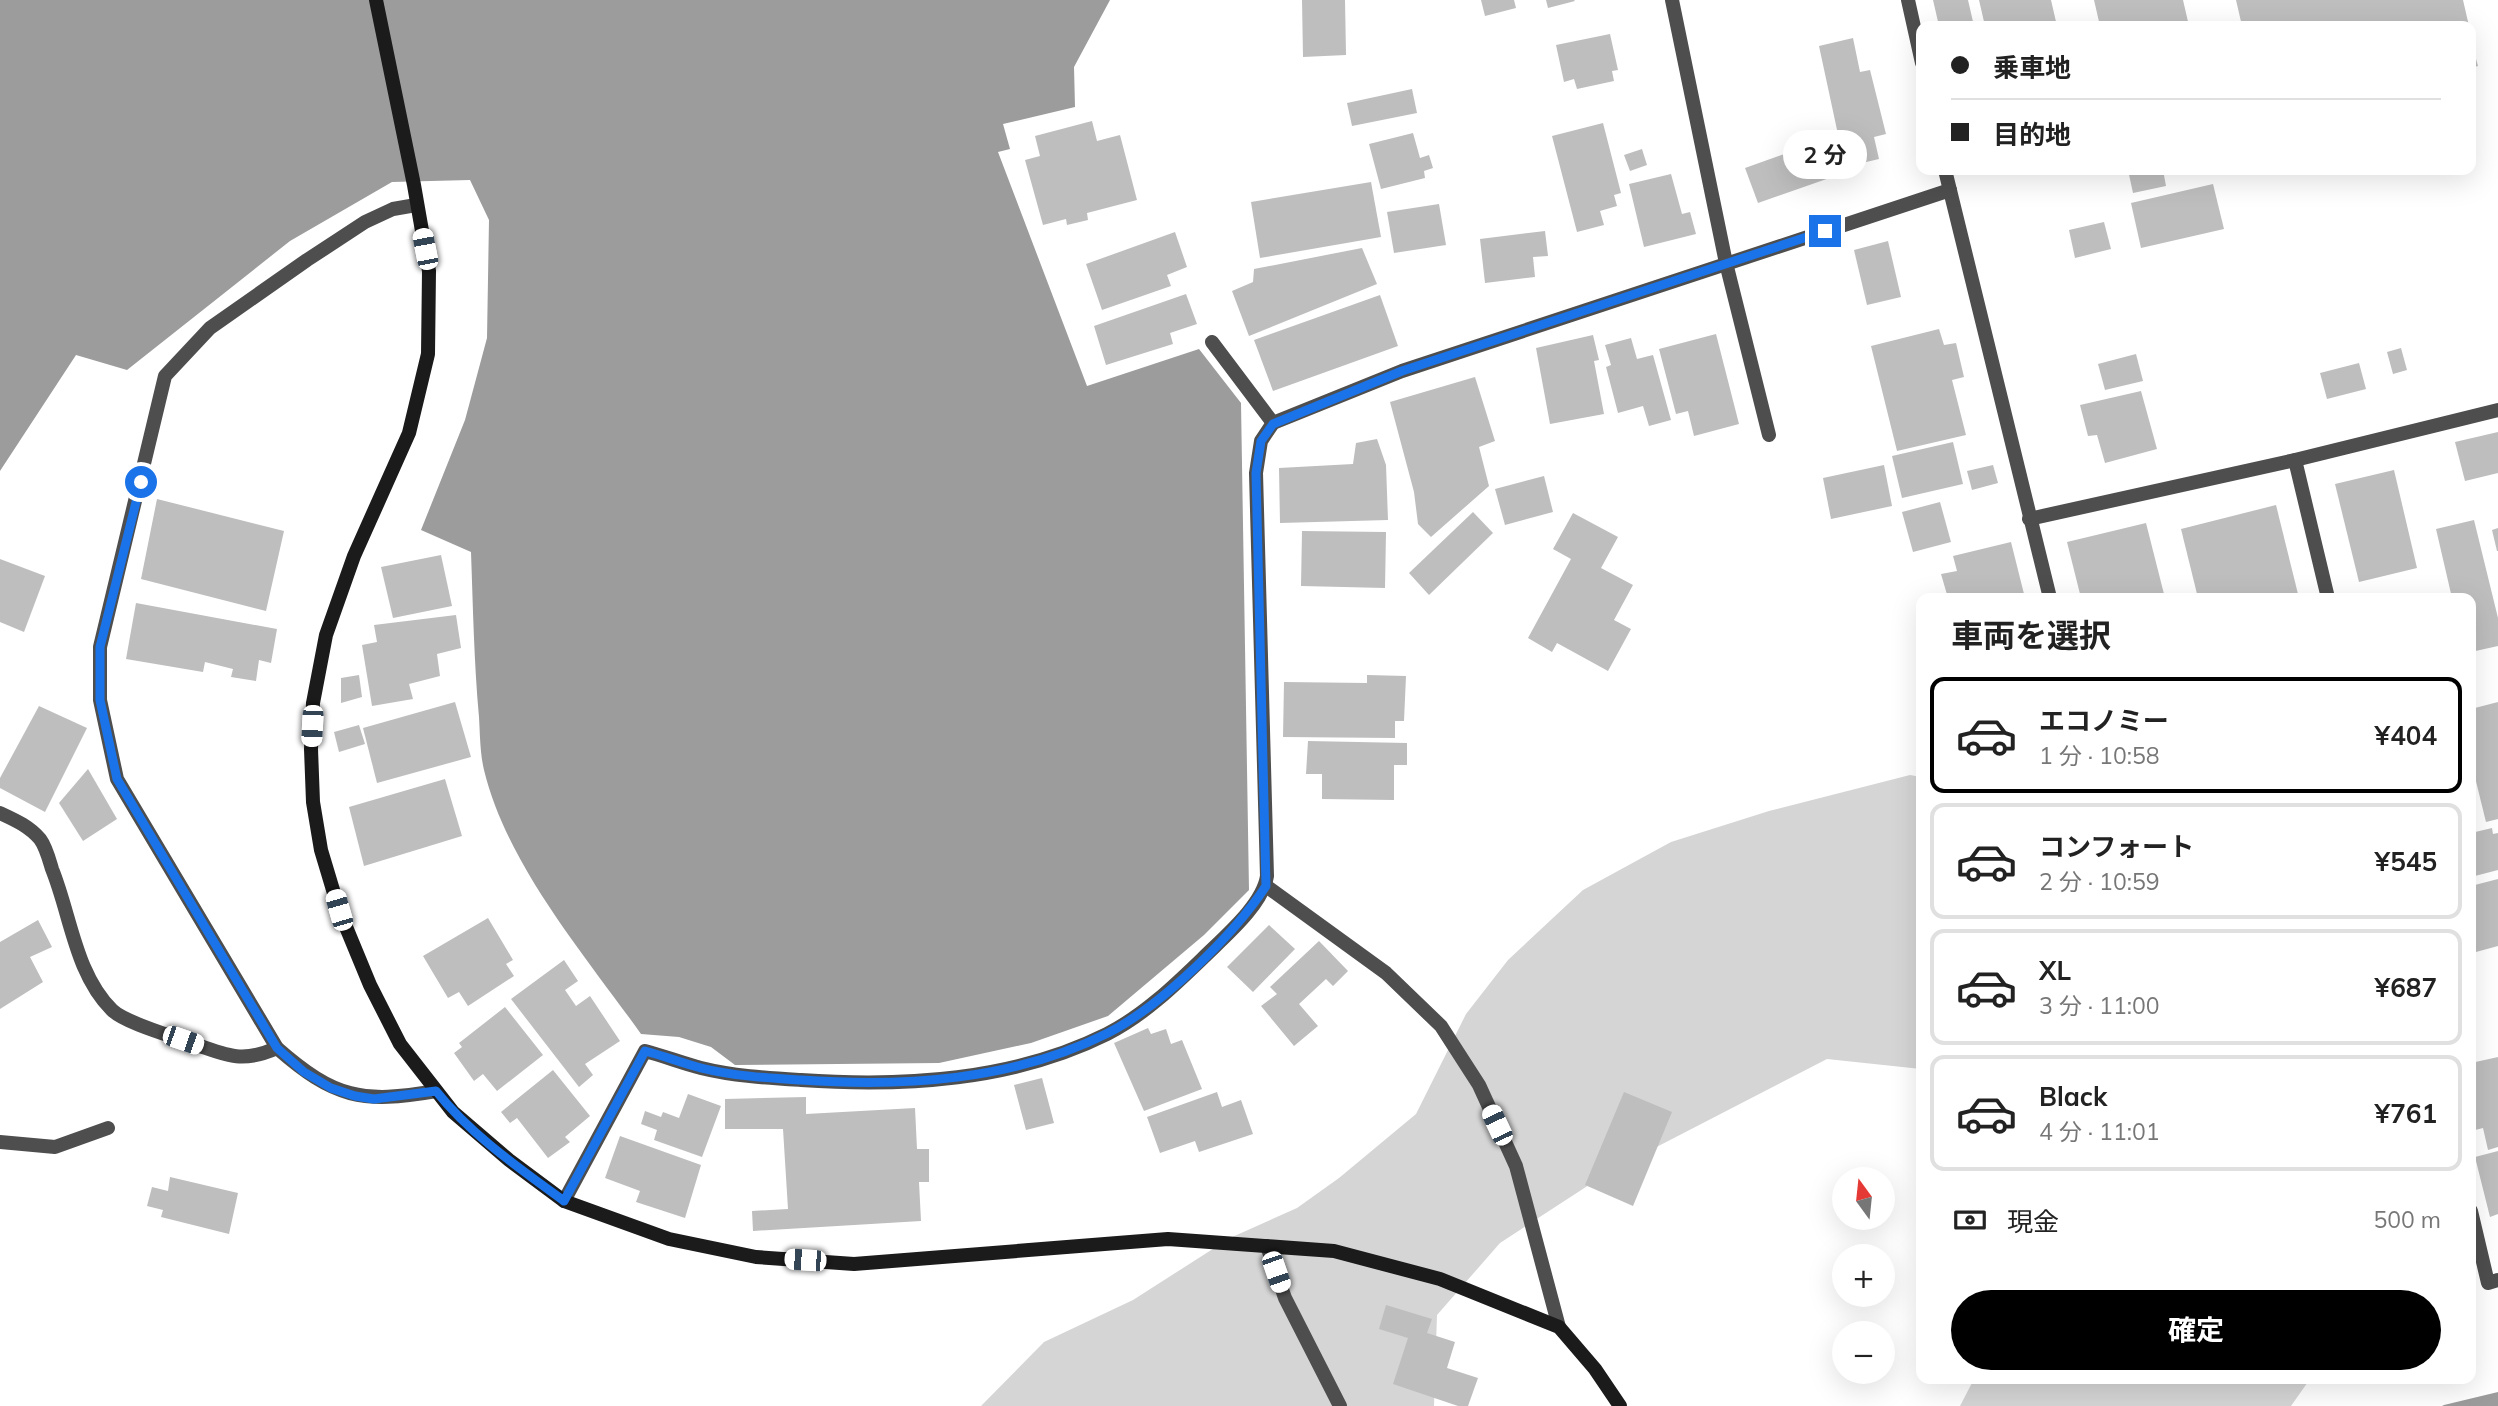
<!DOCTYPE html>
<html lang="ja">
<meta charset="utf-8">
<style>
:root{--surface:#fff;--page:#f2f2f2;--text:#222;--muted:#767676;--line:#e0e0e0;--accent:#000}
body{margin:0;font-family:Mulish,"Noto Sans JP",sans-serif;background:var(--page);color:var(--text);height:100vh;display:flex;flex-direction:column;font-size:26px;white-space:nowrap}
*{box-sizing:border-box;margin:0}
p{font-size:23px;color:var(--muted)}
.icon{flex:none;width:38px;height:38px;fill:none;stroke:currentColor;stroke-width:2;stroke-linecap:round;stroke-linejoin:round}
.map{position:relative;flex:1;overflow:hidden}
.panel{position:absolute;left:1916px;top:593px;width:560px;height:791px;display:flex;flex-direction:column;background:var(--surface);border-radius:14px;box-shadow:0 7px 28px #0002}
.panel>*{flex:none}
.banner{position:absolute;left:1916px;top:21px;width:560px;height:154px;border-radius:14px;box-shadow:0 7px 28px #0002;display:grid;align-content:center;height:154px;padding:0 35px;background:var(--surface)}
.needle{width:46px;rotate:345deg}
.controls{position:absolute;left:1832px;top:1167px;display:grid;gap:14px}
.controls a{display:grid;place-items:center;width:63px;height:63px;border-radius:50%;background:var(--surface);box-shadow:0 7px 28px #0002;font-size:35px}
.end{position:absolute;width:32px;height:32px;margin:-16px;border:9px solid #1a73e8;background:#fff;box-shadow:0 0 0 4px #fff}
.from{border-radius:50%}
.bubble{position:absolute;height:49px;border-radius:24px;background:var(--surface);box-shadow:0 7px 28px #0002;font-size:23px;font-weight:700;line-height:49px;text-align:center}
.car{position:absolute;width:21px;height:42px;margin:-21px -10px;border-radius:9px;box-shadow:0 0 5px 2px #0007;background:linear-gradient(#fff 24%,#345 0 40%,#fff 0 76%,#345 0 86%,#fff 0)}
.banner b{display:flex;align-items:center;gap:24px;height:66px;font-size:26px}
.banner b+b{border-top:2px solid var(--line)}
.banner i{width:18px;height:18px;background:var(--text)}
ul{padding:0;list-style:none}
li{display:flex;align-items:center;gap:21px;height:116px;margin:0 14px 10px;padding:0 21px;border:4px solid var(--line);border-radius:14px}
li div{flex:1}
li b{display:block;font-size:26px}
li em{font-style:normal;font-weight:700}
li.on{border-color:var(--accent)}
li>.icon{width:63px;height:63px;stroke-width:1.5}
h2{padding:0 35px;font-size:32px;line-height:84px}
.pay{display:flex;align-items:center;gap:18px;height:77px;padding:0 35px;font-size:26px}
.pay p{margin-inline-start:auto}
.primary-button{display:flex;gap:14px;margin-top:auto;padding:14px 35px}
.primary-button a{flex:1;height:80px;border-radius:42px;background:var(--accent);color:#fff;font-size:28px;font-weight:700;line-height:80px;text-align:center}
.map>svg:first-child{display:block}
</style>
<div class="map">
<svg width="2498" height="1406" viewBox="0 0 2498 1406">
<rect width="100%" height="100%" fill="#fff"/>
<!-- green -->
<g fill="#d5d5d5">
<polygon points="1910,775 1921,777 1921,1069 1827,1059 1612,1170 1500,1243 1437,1315 1434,1406 981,1406 1044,1342 1133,1300 1230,1238 1297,1208 1339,1178 1416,1114 1466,1014 1508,960 1583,890 1671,842 1769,811"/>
<polygon points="1974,1379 2310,1379 2291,1406 1960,1406"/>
</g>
<!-- water -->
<g fill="#9c9c9c">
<path d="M0,0H1110L1074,67L1075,107L1003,124L1010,149L998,152L1087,386L1199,349L1241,403L1249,890L1204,935L1108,1016L1031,1043L939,1063L735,1065L711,1047L679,1037L641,1034C585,955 507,865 484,770C480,753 480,734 479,717C474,662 473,607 471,552L421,530L465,420L487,338L489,220L470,180L392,182L290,241L127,370L76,355L0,471Z"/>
<polygon points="2498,1392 2498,1406 2442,1406 2444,1405"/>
</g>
<!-- building -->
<g fill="#bebebe">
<polygon points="1302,0 1345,0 1346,55 1303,57"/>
<polygon points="1481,0 1514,0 1516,8 1485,16"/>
<polygon points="1546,0 1574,0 1575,1 1548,8"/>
<polygon points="1933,0 1968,0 1974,26 1939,26"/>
<polygon points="1979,0 2051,0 2057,26 2005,26 2005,24 1985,26"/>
<polygon points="2094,0 2183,0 2189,26 2100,26"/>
<polygon points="2236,0 2463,0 2469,26 2242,26"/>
<polygon points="1610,34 1618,70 1612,71 1614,81 1577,89 1574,79 1564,82 1556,45"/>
<polygon points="1853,38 1860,72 1870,70 1886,134 1874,137 1879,159 1845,167 1819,46"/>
<polygon points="2471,41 2478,66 2471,68"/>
<polygon points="1412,89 1417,113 1352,126 1347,103"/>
<polygon points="1092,121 1097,141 1120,135 1137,200 1087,213 1088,220 1067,225 1066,219 1043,225 1025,160 1040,156 1035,136"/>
<polygon points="1603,123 1621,193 1614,195 1617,206 1600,211 1604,225 1577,232 1552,136"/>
<polygon points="1413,133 1420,158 1429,155 1433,168 1424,171 1425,178 1381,189 1369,144"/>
<polygon points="1826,139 1838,175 1758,203 1745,168"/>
<polygon points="1642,149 1647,165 1630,171 1624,155"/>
<polygon points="2128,170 2163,170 2166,186 2133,193"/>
<polygon points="1671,174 1682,214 1690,212 1696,234 1644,247 1629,184"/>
<polygon points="1371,182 1381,237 1260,258 1251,202"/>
<polygon points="2213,184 2224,229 2141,248 2131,203"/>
<polygon points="1439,204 1446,245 1394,253 1387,212"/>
<polygon points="2104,222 2111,249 2075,258 2069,230"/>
<polygon points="1545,231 1548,256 1533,257 1535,277 1485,283 1480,239"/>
<polygon points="1175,232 1187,267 1167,275 1171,286 1102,310 1086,264"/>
<polygon points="1888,241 1901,297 1867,305 1854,250"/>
<polygon points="1362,248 1377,284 1249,336 1232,291 1253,282 1254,269"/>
<polygon points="1186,294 1197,324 1170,333 1173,344 1106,365 1094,326"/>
<polygon points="1380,295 1398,346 1273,391 1254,340"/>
<polygon points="1939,329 1944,345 1956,343 1964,377 1952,380 1966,435 1897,451 1871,346"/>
<polygon points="1716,334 1739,424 1694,436 1688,411 1676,414 1659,349"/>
<polygon points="1593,335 1599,360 1594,361 1604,414 1550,424 1536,348"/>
<polygon points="1631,338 1637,359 1653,355 1671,420 1649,426 1643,406 1618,413 1606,367 1611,365 1605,345"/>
<polygon points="2401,348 2407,370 2393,374 2387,352"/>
<polygon points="2136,354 2143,381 2105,390 2098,364"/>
<polygon points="2359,363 2366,389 2327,399 2320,373"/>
<polygon points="1475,377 1495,441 1479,447 1489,486 1431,537 1418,524 1414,492 1390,402"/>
<polygon points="2141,391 2157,449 2105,463 2097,435 2088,436 2080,405"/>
<polygon points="2498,432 2498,473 2465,481 2455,442"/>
<polygon points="1377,439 1386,465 1388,520 1280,523 1279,468 1353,464 1356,443"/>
<polygon points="1953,442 1963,484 1902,498 1892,456"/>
<polygon points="1884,465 1892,506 1831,519 1823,478"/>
<polygon points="1993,465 1998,483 1972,490 1967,471"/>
<polygon points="2394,470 2417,568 2359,582 2335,484"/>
<polygon points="1544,476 1553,512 1505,525 1495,489"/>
<polygon points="157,499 284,531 266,611 141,579"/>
<polygon points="1940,502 1951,542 1913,552 1902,512"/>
<polygon points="2276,505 2299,598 2198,598 2181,529"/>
<polygon points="1473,512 1493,533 1429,595 1409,573"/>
<polygon points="1573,513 1618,537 1601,568 1633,585 1614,620 1631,629 1608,671 1557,643 1552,652 1528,638 1571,559 1553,549"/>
<polygon points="2474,520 2498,618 2498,646 2471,652 2471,598 2452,598 2436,529"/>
<polygon points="2146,523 2165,598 2081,598 2067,542"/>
<polygon points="2498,528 2498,551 2497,551 2492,530"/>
<polygon points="1302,531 1386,532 1385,588 1301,586"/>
<polygon points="2011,542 2025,598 1948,598 1941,574 1957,571 1953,556"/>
<polygon points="441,555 452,606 393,618 381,567"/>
<polygon points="0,559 45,576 24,632 0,622"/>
<polygon points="136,603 277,629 271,663 259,660 256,681 231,677 233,669 205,662 203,672 126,659"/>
<polygon points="456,615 461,648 437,654 440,676 409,684 413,699 372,706 362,645 377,642 374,625"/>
<polygon points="359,675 362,697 341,703 341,678"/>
<polygon points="1367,675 1406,676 1404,721 1395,721 1395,738 1283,737 1284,682 1367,683"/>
<polygon points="455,702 471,757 377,783 363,728"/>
<polygon points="2498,702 2498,819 2486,822 2471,761 2471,709"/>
<polygon points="39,706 87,728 45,812 0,788 0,778"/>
<polygon points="359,725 365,744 339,752 334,732"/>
<polygon points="1308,741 1407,743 1407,765 1394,765 1394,800 1322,799 1322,774 1306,774"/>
<polygon points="88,769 117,819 83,841 59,803"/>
<polygon points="445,779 462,836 364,866 349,807"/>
<polygon points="2492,828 2493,834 2498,833 2498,870 2471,877 2471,833"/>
<polygon points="2498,879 2498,946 2476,952 2471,933 2471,886"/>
<polygon points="488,918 513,960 506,964 514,976 468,1006 459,992 448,998 423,956"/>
<polygon points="38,920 52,947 30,957 43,982 0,1009 0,942"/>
<polygon points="1269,925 1295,949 1253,992 1227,967"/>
<polygon points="1319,941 1348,971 1333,986 1326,979 1299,1004 1318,1026 1294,1046 1261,1006 1277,994 1270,987"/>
<polygon points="564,960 578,981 565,990 576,1006 590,996 620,1041 585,1064 593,1075 579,1087 511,999"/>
<polygon points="505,1007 543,1055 497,1091 483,1074 474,1081 454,1053 462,1047 459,1043"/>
<polygon points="1148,1028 1151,1034 1166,1029 1171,1044 1182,1040 1202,1089 1144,1111 1114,1043"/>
<polygon points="2498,1057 2498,1147 2488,1150 2483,1128 2471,1131 2471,1063"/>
<polygon points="553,1070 590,1116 565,1137 570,1142 548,1158 517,1118 510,1123 501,1112"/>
<polygon points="1042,1078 1054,1123 1026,1130 1014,1085"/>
<polygon points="1217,1092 1222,1107 1241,1100 1253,1134 1199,1152 1195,1141 1160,1153 1147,1117"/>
<polygon points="1624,1092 1672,1112 1633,1206 1585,1185"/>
<polygon points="688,1094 721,1106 702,1157 654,1140 657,1130 641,1124 645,1111 661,1117 663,1112 679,1118"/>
<polygon points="806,1097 806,1114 915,1108 917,1149 929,1149 929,1182 919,1182 921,1221 753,1231 752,1211 788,1209 783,1129 725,1129 725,1099"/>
<polygon points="620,1136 701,1165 685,1218 636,1202 640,1191 605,1178"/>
<polygon points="2498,1151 2498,1214 2490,1217 2475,1157"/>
<polygon points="170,1177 238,1193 229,1234 161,1217 163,1210 147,1206 152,1187 168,1191"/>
<polygon points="1386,1305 1432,1319 1427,1333 1455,1342 1447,1368 1478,1378 1468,1406 1458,1406 1393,1384 1408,1338 1379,1329"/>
</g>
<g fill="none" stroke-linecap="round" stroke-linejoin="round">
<!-- street -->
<g stroke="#4e4e4e" stroke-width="14">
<polyline points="1672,0 1726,263 1769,435"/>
<polyline points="1908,0 1922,63"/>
<polyline points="1945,170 2050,598"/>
<path d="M416,205L393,209L365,222L307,260L210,328L165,376L100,647V700L117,779L277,1048C334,1098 362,1104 436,1091"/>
<polyline points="1212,342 1273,423"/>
<polyline points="2295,460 2328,598"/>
<polyline points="2029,519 2295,460 2498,410"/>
<path d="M0,813C15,820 29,826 40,839C46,847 49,859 52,869C71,916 75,973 112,1010C125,1023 172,1036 191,1043C228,1055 240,1064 277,1048"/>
<polyline points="1266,886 1386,973 1441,1026 1479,1085 1516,1166 1559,1327"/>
<polyline points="0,1142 55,1147 108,1128"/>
<path d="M564,1201L645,1051C664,1056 682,1063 701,1068C733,1076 768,1078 801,1080C904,1087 1013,1081 1107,1034C1144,1015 1174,986 1203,958C1223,938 1263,905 1267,876L1256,473L1261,441L1273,423L1402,371L1950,190"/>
<polyline points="2471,1211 2488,1283 2498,1280"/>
<polyline points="1267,1246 1285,1298 1340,1406"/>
</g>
<!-- secondary -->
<polyline stroke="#1b1b1b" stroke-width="14" points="376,0 414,185 429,271 428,354 409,433 354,556 326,635 313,703 311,749 313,802 321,850 339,910 370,985 400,1044 453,1112 509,1160 564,1201 669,1239 756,1257 854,1264 1168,1239 1334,1251 1440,1279 1559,1327 1595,1369 1620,1406"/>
</g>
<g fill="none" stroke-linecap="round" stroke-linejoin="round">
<!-- route -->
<path stroke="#1a73e8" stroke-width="9" d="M141,482L100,647V700L117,779L277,1048L304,1072L331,1088L355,1096L374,1099L436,1091C471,1135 519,1168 564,1201L645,1051C664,1056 682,1063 701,1068C733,1076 768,1078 801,1080C904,1087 1013,1081 1108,1033C1161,1006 1233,936 1266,886L1256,473L1261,441L1273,424L1402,371L1825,231"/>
</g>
</svg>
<div class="controls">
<a><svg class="needle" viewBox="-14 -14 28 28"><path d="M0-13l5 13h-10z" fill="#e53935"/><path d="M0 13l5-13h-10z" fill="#767676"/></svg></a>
<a>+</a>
<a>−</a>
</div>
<i class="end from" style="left:141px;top:482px"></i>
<i class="end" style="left:1825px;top:231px"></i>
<div class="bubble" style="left:1783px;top:130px;width:84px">2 分</div>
<i class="car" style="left:425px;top:249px;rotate:349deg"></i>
<i class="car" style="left:312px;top:726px;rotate:183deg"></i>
<i class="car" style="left:339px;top:910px;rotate:344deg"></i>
<i class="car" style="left:183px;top:1040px;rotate:109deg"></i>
<i class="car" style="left:1497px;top:1125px;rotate:335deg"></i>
<i class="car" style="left:805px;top:1260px;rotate:274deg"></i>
<i class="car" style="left:1276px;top:1272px;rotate:161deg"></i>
<div class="banner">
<b><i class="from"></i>乗車地</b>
<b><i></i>目的地</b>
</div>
<section class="panel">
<h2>車両を選択</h2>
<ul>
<li class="on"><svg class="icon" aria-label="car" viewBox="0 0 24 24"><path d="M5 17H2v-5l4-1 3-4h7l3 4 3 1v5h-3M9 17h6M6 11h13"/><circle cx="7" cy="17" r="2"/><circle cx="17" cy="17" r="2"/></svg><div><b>エコノミー</b><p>1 分 · 10:58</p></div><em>¥404</em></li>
<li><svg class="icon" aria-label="car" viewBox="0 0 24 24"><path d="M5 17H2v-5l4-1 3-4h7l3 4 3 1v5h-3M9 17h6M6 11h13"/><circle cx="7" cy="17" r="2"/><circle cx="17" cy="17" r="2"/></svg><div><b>コンフォート</b><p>2 分 · 10:59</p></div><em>¥545</em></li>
<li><svg class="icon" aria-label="car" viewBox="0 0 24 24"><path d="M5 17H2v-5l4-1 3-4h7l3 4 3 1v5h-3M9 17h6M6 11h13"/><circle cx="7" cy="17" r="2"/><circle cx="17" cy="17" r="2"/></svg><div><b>XL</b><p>3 分 · 11:00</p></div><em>¥687</em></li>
<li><svg class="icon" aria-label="car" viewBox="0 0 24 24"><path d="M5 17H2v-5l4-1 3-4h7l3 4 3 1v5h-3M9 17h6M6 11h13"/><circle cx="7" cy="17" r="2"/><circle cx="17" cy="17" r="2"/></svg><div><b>Black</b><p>4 分 · 11:01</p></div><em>¥761</em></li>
</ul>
<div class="pay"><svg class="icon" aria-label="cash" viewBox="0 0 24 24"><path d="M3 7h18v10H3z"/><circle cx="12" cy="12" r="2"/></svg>現金<p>500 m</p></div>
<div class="primary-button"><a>確定</a></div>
</section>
</div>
